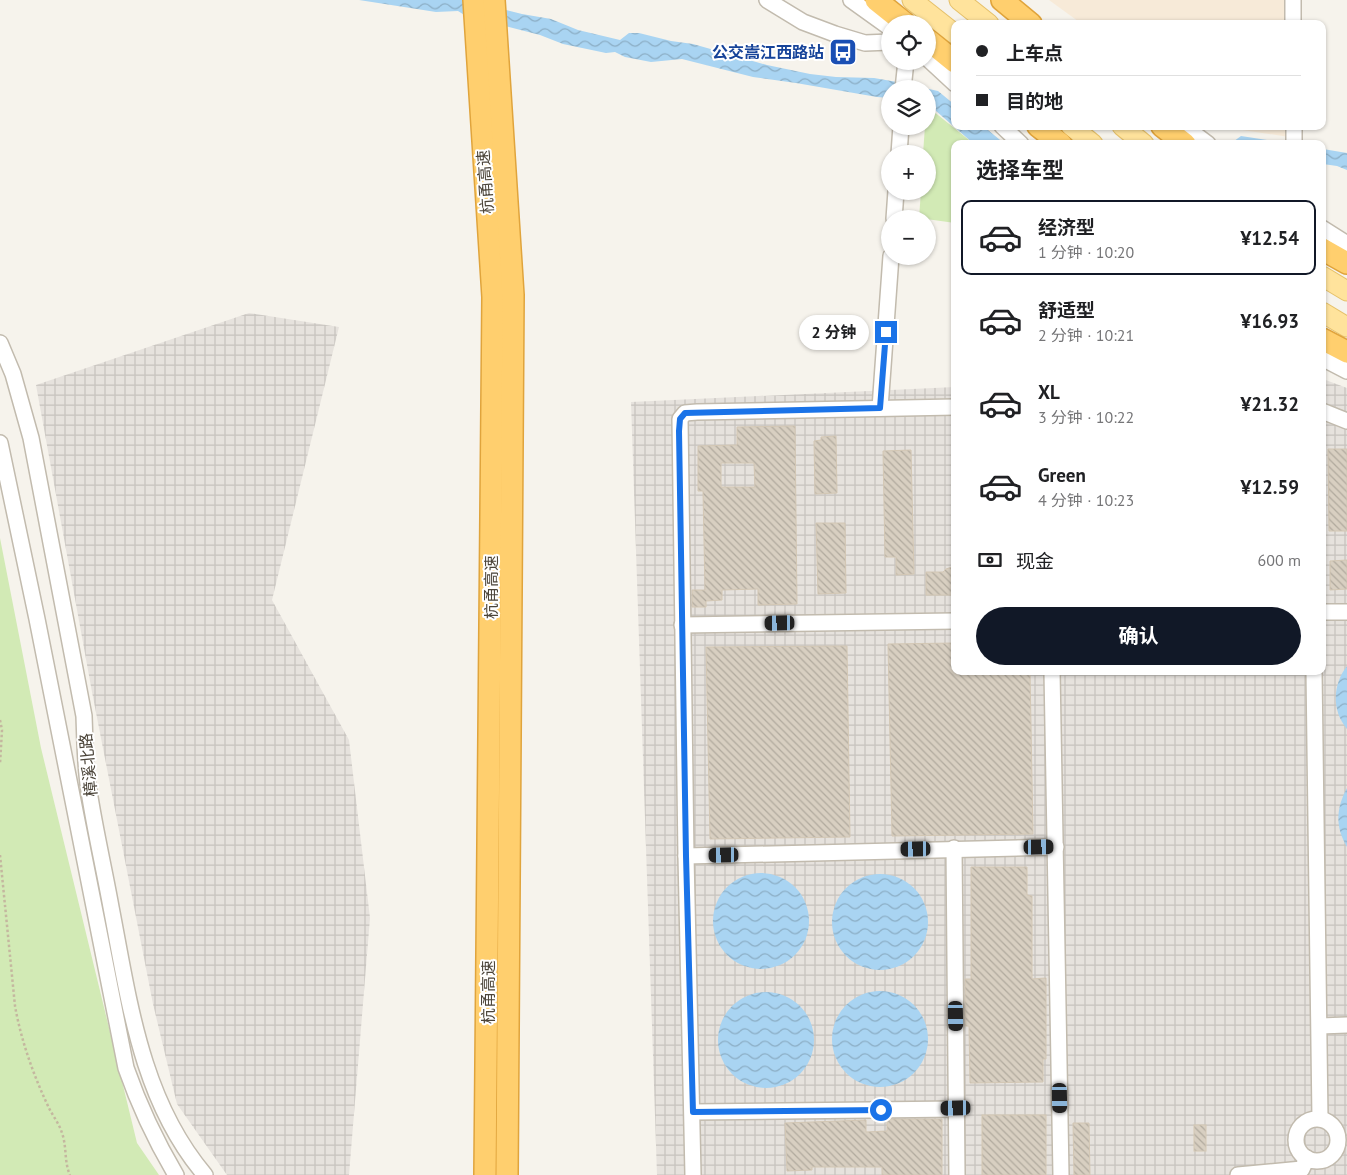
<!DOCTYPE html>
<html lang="zh">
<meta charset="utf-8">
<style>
:root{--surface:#fff;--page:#f6f6f6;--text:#202124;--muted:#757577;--line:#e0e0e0;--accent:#111827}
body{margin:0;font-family:"PT Sans","Noto Sans SC",sans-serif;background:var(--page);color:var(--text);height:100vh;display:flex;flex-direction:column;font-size:19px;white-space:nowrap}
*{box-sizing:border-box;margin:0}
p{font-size:16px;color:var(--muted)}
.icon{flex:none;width:28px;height:28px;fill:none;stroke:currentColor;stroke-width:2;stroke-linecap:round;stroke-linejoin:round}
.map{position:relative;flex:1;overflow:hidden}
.panel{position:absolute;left:951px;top:140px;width:375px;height:535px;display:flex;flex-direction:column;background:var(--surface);border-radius:10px;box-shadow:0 1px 4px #0004}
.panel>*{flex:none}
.top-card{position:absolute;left:951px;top:20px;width:375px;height:110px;border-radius:10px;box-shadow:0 1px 4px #0004;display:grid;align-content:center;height:110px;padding:0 25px;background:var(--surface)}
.buttons{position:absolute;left:881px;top:15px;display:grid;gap:10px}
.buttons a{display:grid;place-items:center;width:55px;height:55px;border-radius:50%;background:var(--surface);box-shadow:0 1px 4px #0004;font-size:25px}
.end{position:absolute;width:22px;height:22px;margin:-11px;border:6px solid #1a73e8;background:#fff;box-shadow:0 0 0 2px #fff}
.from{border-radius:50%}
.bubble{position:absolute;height:35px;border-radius:18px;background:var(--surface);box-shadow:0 1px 4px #0004;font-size:16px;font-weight:700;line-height:35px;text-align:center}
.car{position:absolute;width:15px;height:30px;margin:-15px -8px;border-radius:6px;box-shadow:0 0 4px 1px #0007;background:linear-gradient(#222 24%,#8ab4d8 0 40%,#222 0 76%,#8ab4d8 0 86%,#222 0)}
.top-card b{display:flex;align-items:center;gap:18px;height:48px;font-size:19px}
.top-card b+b{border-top:1px solid var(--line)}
.top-card i{width:12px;height:12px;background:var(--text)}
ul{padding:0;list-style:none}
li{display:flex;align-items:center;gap:15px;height:75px;margin:0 10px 8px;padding:0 15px;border:2px solid transparent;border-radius:10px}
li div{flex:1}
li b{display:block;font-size:19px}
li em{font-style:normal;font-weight:700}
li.selected{border-color:var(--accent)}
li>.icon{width:45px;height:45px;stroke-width:1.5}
h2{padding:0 25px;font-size:22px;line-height:60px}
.pay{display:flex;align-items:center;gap:12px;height:55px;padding:0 25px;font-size:19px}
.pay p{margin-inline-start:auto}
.button{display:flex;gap:10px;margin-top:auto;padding:10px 25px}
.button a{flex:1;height:58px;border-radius:30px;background:var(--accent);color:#fff;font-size:20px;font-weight:700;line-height:58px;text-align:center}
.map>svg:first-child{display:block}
</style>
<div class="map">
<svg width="1347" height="1175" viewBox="0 0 1347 1175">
<defs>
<pattern id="industrial-grid" width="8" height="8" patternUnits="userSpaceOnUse" patternTransform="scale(1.25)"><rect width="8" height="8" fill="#e6e2dd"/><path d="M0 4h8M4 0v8" fill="none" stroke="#c7c3be"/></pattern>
<pattern id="water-waves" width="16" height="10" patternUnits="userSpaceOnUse" patternTransform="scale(1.25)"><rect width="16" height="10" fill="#a9d4f2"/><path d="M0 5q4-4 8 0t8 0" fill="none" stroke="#8caec5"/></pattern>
<pattern id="building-back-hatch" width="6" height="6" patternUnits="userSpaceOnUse" patternTransform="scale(1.25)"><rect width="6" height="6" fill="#d8cfc1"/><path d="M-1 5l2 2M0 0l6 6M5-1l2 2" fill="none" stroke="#b1aa9e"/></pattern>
</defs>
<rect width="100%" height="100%" fill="#f6f3ec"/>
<!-- commercial -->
<g fill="#f7ead8">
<polygon points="1049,0 1286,0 1287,24 1082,24"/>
<polygon points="1222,126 1289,126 1289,137 1223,127"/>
</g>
<!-- industrial -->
<g fill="url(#industrial-grid)">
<polygon points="249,313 339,327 272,600 349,740 370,918 349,1175 227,1175 177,1104 153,1004 92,692 36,385"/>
<polygon points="1323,379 1347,388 1347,1175 657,1175 631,402 955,387 955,671 1322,671"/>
</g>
<!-- green -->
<g fill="#d2eab5">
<polygon points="928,107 974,144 955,144 955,223 919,218 921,191 928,191 928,154 923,154 925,126 928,126"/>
<polygon points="0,538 41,748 137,1143 159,1175 0,1175"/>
</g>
<!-- water -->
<g fill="url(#water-waves)">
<polygon points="359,0 466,0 522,14 551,19 578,30 620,40 629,33 639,33 671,41 693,44 767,65 810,74 836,77 874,78 897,82 938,91 955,105 955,126 983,126 1005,144 974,144 928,104 928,89 890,89 890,98 877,97 796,83 753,77 682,59 651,62 625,57 615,52 606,53 563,44 540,35 466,16 458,11 436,12"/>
<polygon points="1241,136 1292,144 1230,144"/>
<polygon points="1323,149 1347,153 1347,170 1337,166 1323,164"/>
<path d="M1347,666V729C1331,710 1333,684 1347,666Z"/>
<path d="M1347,788V847C1335,827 1336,808 1347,788Z"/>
<circle cx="761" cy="921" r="48"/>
<circle cx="880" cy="922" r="48"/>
<circle cx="880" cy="1039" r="48"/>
<circle cx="766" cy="1040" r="48"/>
</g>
<!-- building -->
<g fill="url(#building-back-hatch)" stroke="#d3c7b4" fill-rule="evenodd">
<path d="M795,426L797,604L758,605V589L722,590V600L706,601V607H692V590H705L703,491H698V446L737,445V427ZM721,463H754L755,487H721Z"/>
<polygon points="836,436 837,493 815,494 814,441 821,440 821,437"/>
<polygon points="1328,449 1347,449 1347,531 1329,531"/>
<polygon points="911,450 914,574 896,575 896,557 885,557 883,451"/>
<polygon points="816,523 845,523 846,593 818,594"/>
<polygon points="1347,560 1347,589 1330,590 1330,561"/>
<polygon points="955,566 955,595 926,595 926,572 943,572 946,569"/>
<polygon points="955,643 955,671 1030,671 1033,834 892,836 888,644"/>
<polygon points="847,646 850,837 710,839 706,647"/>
<polygon points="971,867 1027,867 1027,895 1032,896 1032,979 1046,978 1046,1059 1043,1059 1043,1082 970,1083 969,1026 965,1026 965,979 971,979"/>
<rect x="982" y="1115" width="64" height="60"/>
<polygon points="887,1119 942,1119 942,1175 882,1175 882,1167 812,1167 812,1170 787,1171 785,1123 866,1120 866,1132 887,1131"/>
<polygon points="1073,1123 1089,1123 1090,1175 1074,1175"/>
<rect x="1194" y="1125" width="12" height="26"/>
</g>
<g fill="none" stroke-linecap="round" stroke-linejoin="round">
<!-- minor casing -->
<g stroke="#c2bbae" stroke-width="18">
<g id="minor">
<polyline points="767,0 803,22 835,34 865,43 890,42"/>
<polyline points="851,0 890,28"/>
<polyline points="1293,0 1293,24"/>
<polyline points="928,59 955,84"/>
<polyline points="903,89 906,61"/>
<polyline points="1002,126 1021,144"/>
<polyline points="1184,126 1208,144"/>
<polyline points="1294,126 1294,144"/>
<polyline points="899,154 901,126"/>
<polyline points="894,219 896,191"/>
<polyline points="1322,228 1347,244"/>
<path d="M0,343L13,374L31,438L84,716C85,741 85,766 89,791C95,830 104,868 111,907C129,1000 141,1100 205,1175"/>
<polyline points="1322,358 1347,371"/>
<polyline points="880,408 891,256"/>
<polyline points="1322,411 1347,421"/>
<path d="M0,443L37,619L126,1068C140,1108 154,1138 176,1175"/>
<polyline points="1322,612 1347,612"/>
<polyline points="682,625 955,621"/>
<polyline points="1052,671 1061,1175"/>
<polyline points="1314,671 1320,1119"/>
<polyline points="954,848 957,1175"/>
<polyline points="686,856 1056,847"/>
<polyline points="1320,1026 1347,1025"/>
<polyline points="693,1112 956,1109"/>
<circle cx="1317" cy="1140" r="21"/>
<polyline points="693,1175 686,856 680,419 685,413 697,412 955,407"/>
<polyline points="1238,1175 1302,1169 1307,1158"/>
</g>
</g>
<!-- major casing -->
<g stroke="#e6c16a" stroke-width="21">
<g id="major">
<polyline points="912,0 955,34"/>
<polyline points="959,0 989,24"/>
<polyline points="1071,126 1093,144"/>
<polyline points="1122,126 1144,144"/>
<polyline points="1322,276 1347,291"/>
<polyline points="1322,312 1347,327"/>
</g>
</g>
<!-- highway casing -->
<g stroke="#e0a43c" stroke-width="24">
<g id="highway">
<polyline points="474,0 493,297 485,1175"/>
<polyline points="494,0 513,295 507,1175"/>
<polyline points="876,0 906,24"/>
<polyline points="1002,0 1031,24"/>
<polyline points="928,40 955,62"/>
<polyline points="1038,126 1061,144"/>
<polyline points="1162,126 1185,144"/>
<polyline points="1322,249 1347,263"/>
<polyline points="1322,339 1347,352"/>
</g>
</g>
<!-- path -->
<g stroke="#c4b79f" stroke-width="2.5" stroke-dasharray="2.5 2.5" stroke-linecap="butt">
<polyline points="0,720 2,730 0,764"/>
<path d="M0,855L15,1006C21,1040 33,1074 48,1106C52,1115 59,1123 62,1133C67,1147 64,1162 70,1175"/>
</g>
<!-- minor -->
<use href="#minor" stroke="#fff" stroke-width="15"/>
<!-- major -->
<use href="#major" stroke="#ffe39c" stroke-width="19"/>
<!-- highway -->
<use href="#highway" stroke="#ffcf6e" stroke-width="21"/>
</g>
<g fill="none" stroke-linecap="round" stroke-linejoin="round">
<!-- route -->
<polyline stroke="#1a73e8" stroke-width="6" points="881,1110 693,1112 686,856 679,431 680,419 685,413 880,408 886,332"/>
</g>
<!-- icons -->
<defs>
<g id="bus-square" transform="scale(1.4375)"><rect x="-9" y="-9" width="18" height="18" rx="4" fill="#1a4fb4" stroke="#fff"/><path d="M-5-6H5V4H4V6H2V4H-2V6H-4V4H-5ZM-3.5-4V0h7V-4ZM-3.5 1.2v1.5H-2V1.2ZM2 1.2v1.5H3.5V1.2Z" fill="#fff"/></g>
</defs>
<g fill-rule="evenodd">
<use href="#bus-square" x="843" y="52"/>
</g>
<g text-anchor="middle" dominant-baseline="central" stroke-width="4" stroke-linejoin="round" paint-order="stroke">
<!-- transit labels -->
<g font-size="16" font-weight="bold" fill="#164399" stroke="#fff" text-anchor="end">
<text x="824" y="52">公交嵩江西路站</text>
</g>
<!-- street labels -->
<g font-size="16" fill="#4b4439" stroke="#fff">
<text transform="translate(485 182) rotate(-94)">杭甬高速</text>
<text transform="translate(491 587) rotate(-90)">杭甬高速</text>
<text transform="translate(88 765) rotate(-95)">樟溪北路</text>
<text transform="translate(488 992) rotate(-90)">杭甬高速</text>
</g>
</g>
</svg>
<div class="buttons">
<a><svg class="icon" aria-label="locate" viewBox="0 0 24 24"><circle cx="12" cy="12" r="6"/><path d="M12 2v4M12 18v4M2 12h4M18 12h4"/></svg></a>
<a><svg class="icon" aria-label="layers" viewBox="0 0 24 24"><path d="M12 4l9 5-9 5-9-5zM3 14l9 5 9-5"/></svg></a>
<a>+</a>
<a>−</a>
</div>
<i class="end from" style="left:881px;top:1110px"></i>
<i class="end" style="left:886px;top:332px"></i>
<div class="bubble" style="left:799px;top:315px;width:70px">2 分钟</div>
<i class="car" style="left:780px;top:623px;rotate:269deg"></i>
<i class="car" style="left:1039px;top:847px;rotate:89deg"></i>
<i class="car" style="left:916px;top:849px;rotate:269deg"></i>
<i class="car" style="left:724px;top:855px;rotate:269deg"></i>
<i class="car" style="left:956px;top:1016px;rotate:179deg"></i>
<i class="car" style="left:1060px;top:1098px;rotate:179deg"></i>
<i class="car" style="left:956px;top:1108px;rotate:269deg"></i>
<div class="top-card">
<b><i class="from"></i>上车点</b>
<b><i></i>目的地</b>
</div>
<section class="panel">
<h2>选择车型</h2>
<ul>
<li class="selected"><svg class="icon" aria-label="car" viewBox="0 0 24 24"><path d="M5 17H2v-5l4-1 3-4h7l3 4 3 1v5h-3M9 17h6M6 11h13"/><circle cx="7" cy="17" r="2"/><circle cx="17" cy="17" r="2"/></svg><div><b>经济型</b><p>1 分钟 · 10:20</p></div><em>¥12.54</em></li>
<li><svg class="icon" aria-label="car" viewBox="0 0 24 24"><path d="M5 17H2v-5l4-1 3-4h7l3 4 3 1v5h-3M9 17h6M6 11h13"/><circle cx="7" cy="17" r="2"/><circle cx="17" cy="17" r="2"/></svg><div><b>舒适型</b><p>2 分钟 · 10:21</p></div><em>¥16.93</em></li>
<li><svg class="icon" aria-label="car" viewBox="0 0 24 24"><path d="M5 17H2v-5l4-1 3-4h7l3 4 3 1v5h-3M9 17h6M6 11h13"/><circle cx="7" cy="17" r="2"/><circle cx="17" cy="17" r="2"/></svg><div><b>XL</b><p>3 分钟 · 10:22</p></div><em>¥21.32</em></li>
<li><svg class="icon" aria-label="car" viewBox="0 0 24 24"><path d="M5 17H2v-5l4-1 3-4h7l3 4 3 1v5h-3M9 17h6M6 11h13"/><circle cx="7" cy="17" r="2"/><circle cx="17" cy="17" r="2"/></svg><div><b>Green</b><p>4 分钟 · 10:23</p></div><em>¥12.59</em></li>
</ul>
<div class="pay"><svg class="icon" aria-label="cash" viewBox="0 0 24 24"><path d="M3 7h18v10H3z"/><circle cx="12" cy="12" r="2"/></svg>现金<p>600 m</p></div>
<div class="button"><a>确认</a></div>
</section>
</div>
